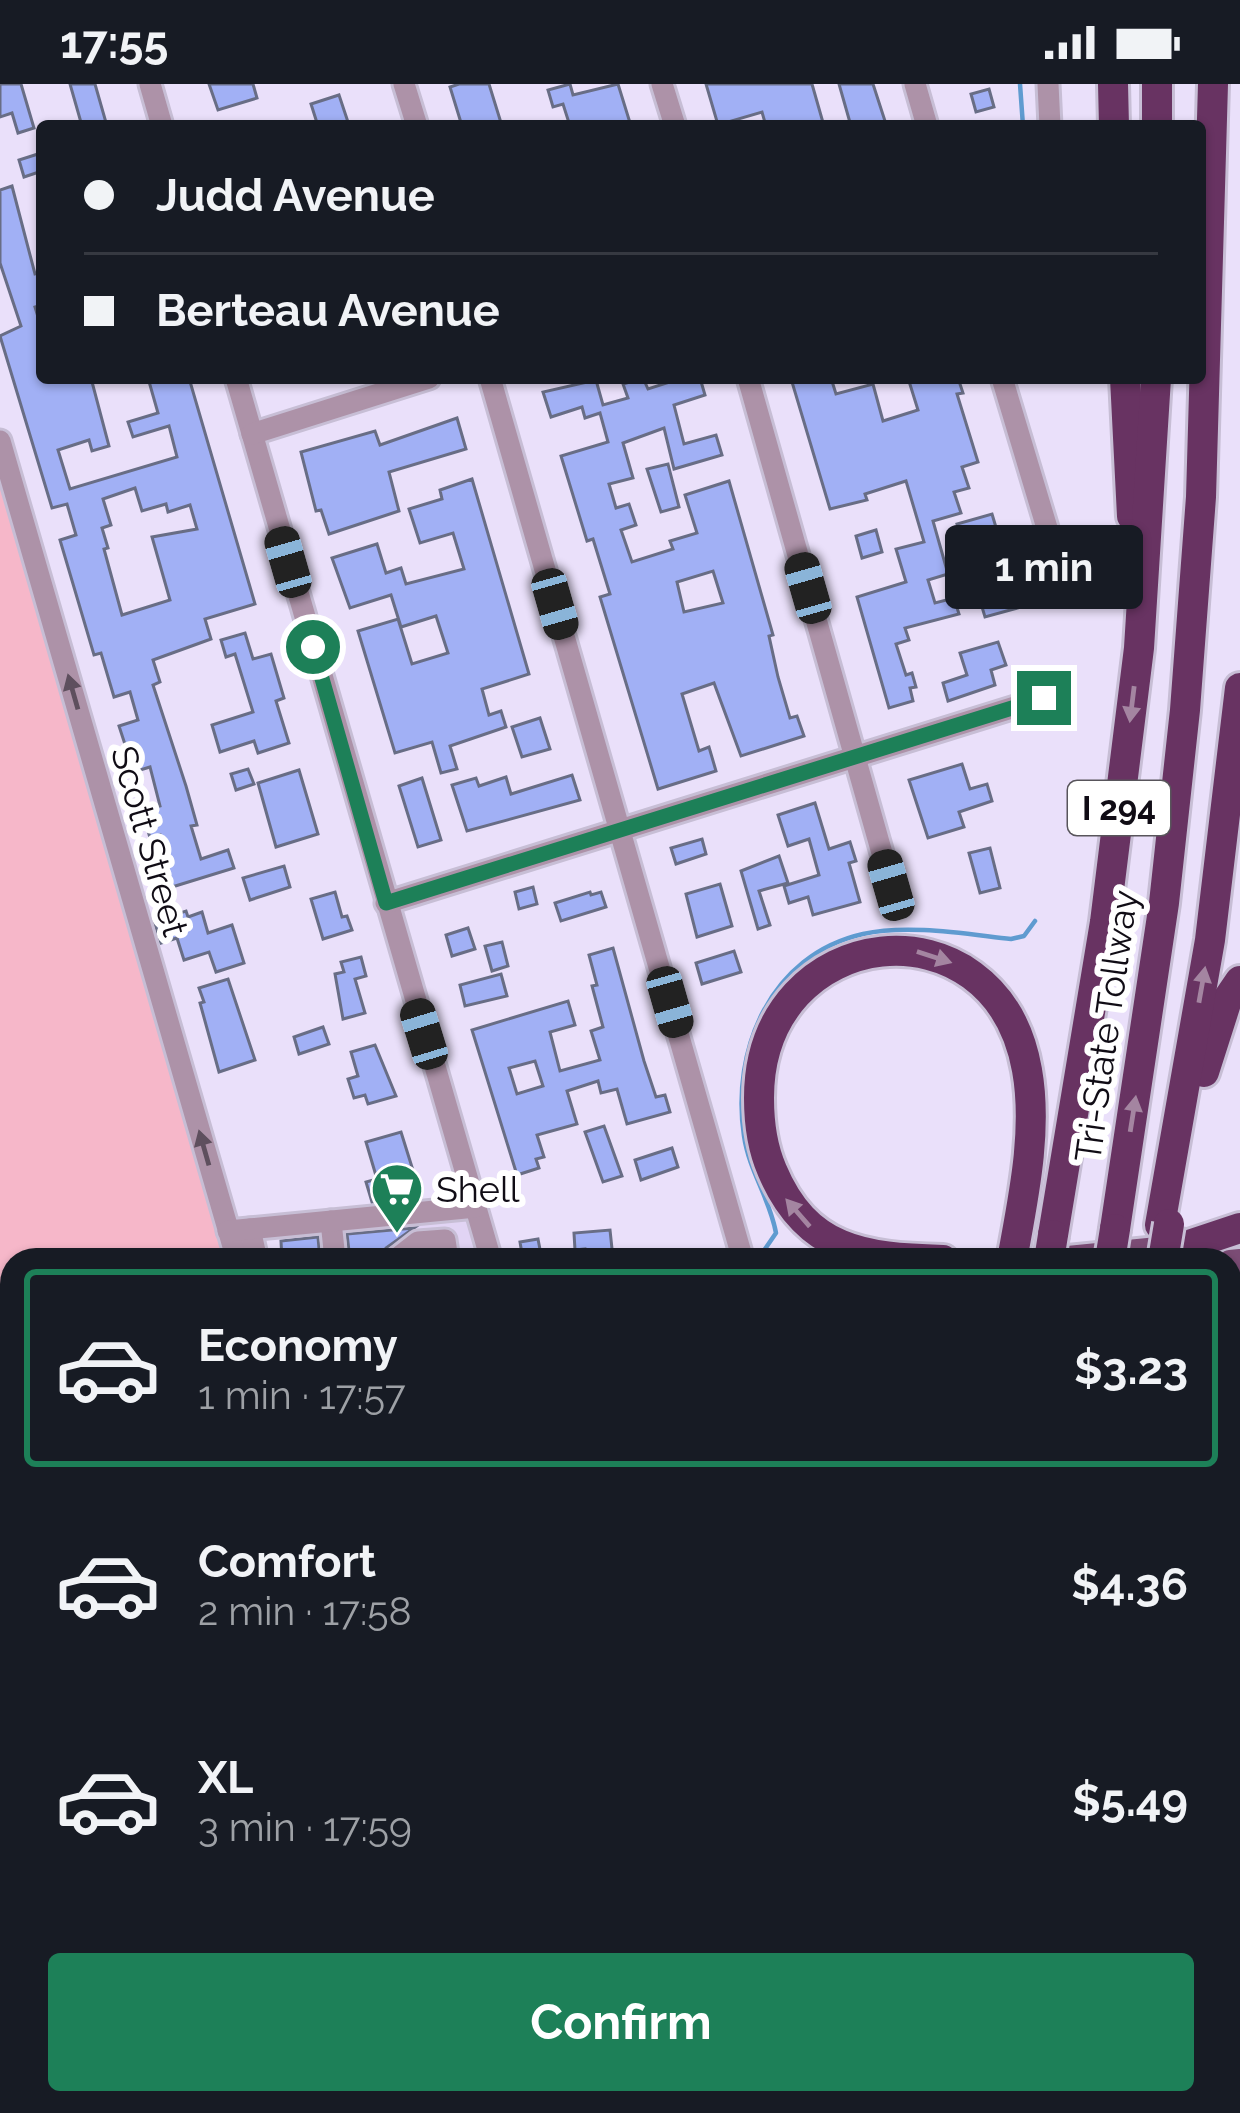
<!DOCTYPE html>
<meta charset="utf-8">
<style>
:root{--surface:#171b24;--page:#242831;--text:#f1f3f6;--muted:#9ea1a6;--line:#363941;--accent:#1d8058}
body{margin:0;font-family:Raleway,sans-serif;background:var(--page);color:var(--text);height:100vh;display:flex;flex-direction:column;font-size:45px;white-space:nowrap}
*{box-sizing:border-box;margin:0}
p{font-size:39px;color:var(--muted)}
.icon{flex:none;width:66px;height:66px;fill:none;stroke:currentColor;stroke-width:2;stroke-linecap:round;stroke-linejoin:round}
.map{position:relative;flex:1;overflow:hidden}
.sheet{position:absolute;left:0px;top:1164px;width:1242px;height:867px;display:flex;flex-direction:column;background:var(--surface);border-radius:36px 36px 0 0;box-shadow:0 3px 9px #0004}
.sheet>*{flex:none}
.hud{position:absolute;left:36px;top:36px;width:1170px;height:264px;border-radius:12px;box-shadow:0 3px 9px #0004;display:grid;align-content:center;height:264px;padding:0 48px;background:var(--surface)}
.end{position:absolute;width:54px;height:54px;margin:-27px;border:15px solid #1d8058;background:#fff;box-shadow:0 0 0 6px #fff}
.from{border-radius:50%}
.bubble{position:absolute;height:84px;border-radius:12px;background:var(--surface);box-shadow:0 3px 9px #0004;font-size:39px;font-weight:700;line-height:84px;text-align:center}
.car{position:absolute;width:36px;height:72px;margin:-36px -18px;border-radius:15px;box-shadow:0 0 9px 3px #0007;background:linear-gradient(#222 24%,#8ab4d8 0 40%,#222 0 76%,#8ab4d8 0 86%,#222 0)}
.hud b{display:flex;align-items:center;gap:42px;height:114px;font-size:45px}
.hud b+b{border-top:3px solid var(--line)}
.hud i{width:30px;height:30px;background:var(--text)}
ul{padding:21px 0 0;list-style:none}
li{display:flex;align-items:center;gap:36px;height:198px;margin:0 24px 18px;padding:0 24px;border:6px solid transparent;border-radius:12px}
li div{flex:1}
li b{display:block;font-size:45px}
li em{font-style:normal;font-weight:700}
li.active{border-color:var(--accent)}
li>.icon{width:108px;height:108px;stroke-width:1.5}
.primary-button{display:flex;gap:24px;margin-top:auto;padding:24px 48px}
.primary-button a{flex:1;height:138px;border-radius:12px;background:var(--accent);color:#fff;font-size:48px;font-weight:700;line-height:138px;text-align:center}
.status{display:flex;justify-content:space-between;align-items:center;height:84px;padding:0 60px;background:var(--surface);direction:ltr}
.status svg{height:33px;fill:currentColor}
.map>svg:first-child{display:block}
</style>
<div class="status"><b>17:55</b><svg viewBox="0 0 49 12"><path d="M0 12V9h3v3zM5 12V6h3v6zM10 12V3h3v9zM15 12V0h3v12zM26 1h20v11H26zM47 4h2v5h-2z"/></svg></div>
<div class="map">
<svg width="1240" height="2029" viewBox="0 0 1240 2029">
<rect width="100%" height="100%" fill="#eae0fa"/>
<!-- built -->
<polygon fill="#e1d4f4" points="472,1126 487,1176 382,1176 377,1135"/>
<!-- green -->
<g fill="#f6b7c9">
<polygon points="0,403 225,1176 12,1176 12,1273 0,1274"/>
<polygon points="1230,1376 1240,1377 1240,1551 1230,1537"/>
<polygon points="1230,1632 1240,1633 1240,2029 1062,2029 1064,2019 1230,2019"/>
</g>
<g fill="none" stroke-linecap="round" stroke-linejoin="round">
<!-- stream -->
<g stroke="#5f9bd0" stroke-width="4.5">
<polyline points="1020,0 1023,42"/>
<path d="M765,1165L776,1149C770,1115 749,1087 744,1052C731,966 770,871 863,850C908,840 965,850 1011,855L1024,852L1035,837"/>
<polyline points="1230,1604 1240,1605"/>
<polyline points="0,1931 12,1895"/>
</g>
</g>
<!-- building -->
<g fill="#a1b0f5" stroke="#686d85" stroke-width="3" fill-rule="evenodd">
<polygon points="0,0 21,0 34,44 18,49 12,29 0,33"/>
<polygon points="70,0 95,0 107,42 82,42"/>
<polygon points="209,0 253,0 257,14 218,26"/>
<polygon points="459,0 489,0 502,42 462,42 450,3"/>
<polygon points="570,0 573,11 618,0 631,42 570,42 563,20 553,23 548,6"/>
<polygon points="706,0 812,0 824,42 766,42 762,28 718,41"/>
<polygon points="839,0 873,0 885,37 851,42"/>
<polygon points="989,5 994,23 976,28 971,10"/>
<polygon points="339,11 348,38 318,42 311,20"/>
<polygon points="38,70 42,87 24,93 19,76"/>
<path d="M12,102L35,190L42,188V221L35,223L42,246V294H91L109,362L92,367L89,356L58,366L70,405L177,373L169,342L133,353L128,338L158,329L148,294H189L255,520L205,535L211,555L153,576L160,598L153,601L186,702L197,741L191,742L201,775L228,766L234,784L172,803L160,751L150,754L143,727L160,722L150,683L134,688L119,642L138,636L130,608L114,613L101,569L94,571L60,456L76,451L67,420L52,424L0,252L21,242L0,179V106ZM135,404L142,427L166,420L168,428L190,421L197,445L152,453L170,516L122,531L104,465L108,464L102,444L111,441L103,415Z"/>
<path d="M643,294L648,305L682,294H700L705,311L674,321L684,360L716,351L722,371L674,385L664,344L623,359L633,394L609,400L616,424L629,420L636,441L621,446L632,478L673,465L670,457L697,449L685,411L729,397L773,551L769,552L778,593L790,634L797,632L804,652L741,672L714,599L682,610L699,667L709,663L716,687L658,705L600,513L610,510L593,455L587,457L561,372L608,358L600,329L585,334L582,323L551,333L543,308L596,296L603,321L628,314L623,300ZM713,487L723,519L684,528L677,498Z"/>
<polygon points="804,294 831,294 836,310 873,300 883,337 918,326 908,294 958,294 963,309 957,310 978,378 962,383 969,404 954,408 961,429 933,437 948,490 928,496 935,519 954,514 959,530 905,544 909,556 896,560 906,591 912,589 916,603 910,604 913,617 889,624 857,513 906,498 896,465 924,458 906,397 865,410 867,416 830,425 792,298"/>
<polygon points="457,334 466,365 389,388 399,427 329,450 321,426 316,427 301,368 375,347 380,361"/>
<polygon points="668,380 679,423 661,428 647,385"/>
<polygon points="472,395 529,590 482,605 489,631 501,627 506,643 450,662 457,685 441,689 432,658 395,669 358,547 398,535 412,580 448,569 436,532 401,543 391,511 350,524 332,474 377,460 386,489 401,484 406,500 464,485 453,449 420,459 409,425 442,415 440,406"/>
<polygon points="992,430 998,450 984,454 998,502 1013,498 1021,523 985,533 957,440"/>
<polygon points="876,446 882,468 862,474 856,452"/>
<polygon points="245,549 253,575 271,570 284,614 276,617 289,659 258,669 254,657 220,668 212,641 253,628 235,570 226,573 221,556"/>
<polygon points="998,558 1006,581 991,586 995,601 948,617 943,599 967,591 960,569"/>
<polygon points="540,634 550,665 522,673 512,643"/>
<polygon points="962,680 970,705 987,700 992,717 959,728 964,743 928,754 909,696"/>
<polygon points="248,685 254,700 236,706 231,690"/>
<polygon points="299,686 318,750 276,763 258,699"/>
<polygon points="572,691 580,716 467,747 452,701 476,694 479,702 506,693 511,710"/>
<polygon points="422,694 441,756 418,763 399,702"/>
<polygon points="815,719 829,765 850,758 856,777 849,779 860,818 813,831 808,813 789,819 784,802 819,791 809,755 788,762 778,731"/>
<polygon points="702,755 706,770 676,780 671,764"/>
<polygon points="990,764 1000,804 980,809 969,769"/>
<polygon points="779,772 788,799 759,807 770,841 758,845 741,787"/>
<polygon points="284,782 290,803 250,816 243,794"/>
<polygon points="720,800 732,842 697,853 686,810"/>
<polygon points="533,803 537,820 519,825 515,808"/>
<polygon points="335,808 342,833 347,832 352,846 323,855 311,815"/>
<polygon points="590,808 591,811 601,808 606,823 561,837 555,819"/>
<polygon points="186,827 188,833 202,828 208,849 232,841 244,879 216,888 209,868 184,876 177,854 161,859 154,837"/>
<polygon points="468,844 475,865 452,872 446,851"/>
<polygon points="502,858 508,882 492,887 485,862"/>
<path d="M613,864L644,977L656,1013L665,1011L670,1028L627,1040L617,1005L601,1009L598,997L567,1007L577,1040L537,1051L544,1073L536,1075L539,1084L517,1091L472,946L568,917L575,941L550,948L560,987L600,976L591,947L603,943L592,902L597,901L589,871ZM535,977L543,1002L517,1010L509,984Z"/>
<polygon points="734,867 741,888 702,900 696,879"/>
<polygon points="361,873 366,892 355,895 365,929 343,935 335,890 344,888 341,878"/>
<polygon points="501,890 507,912 465,922 460,901"/>
<polygon points="228,895 255,976 219,988 200,919 204,918 199,904"/>
<polygon points="323,943 329,960 299,970 294,953"/>
<polygon points="375,961 396,1012 368,1020 365,1011 354,1014 348,995 358,992 351,968"/>
<polygon points="604,1042 622,1092 603,1098 585,1048"/>
<polygon points="401,1048 421,1112 372,1118 366,1098 377,1095 366,1058"/>
<polygon points="672,1064 678,1083 641,1096 635,1076"/>
<polygon points="414,1144 386,1164 378,1176 350,1176 347,1150"/>
<polygon points="610,1146 613,1174 586,1176 585,1165 575,1166 574,1149"/>
<polygon points="318,1153 320,1176 282,1176 281,1157"/>
<polygon points="538,1155 542,1176 523,1176 520,1158"/>
</g>
<g fill="none" stroke-linecap="round" stroke-linejoin="round">
<!-- minor casing -->
<g stroke="#c7bed5" stroke-width="27">
<g id="minor">
<polyline points="150,0 162,42"/>
<polyline points="404,0 417,42"/>
<polyline points="662,0 675,42"/>
<polyline points="915,0 927,42"/>
<polyline points="1048,0 1050,42"/>
<polyline points="236,294 491,1176"/>
<polyline points="490,294 743,1176"/>
<polyline points="748,294 891,801"/>
<polyline points="1002,294 1050,454"/>
<polyline points="252,350 429,294"/>
<polyline points="0,357 237,1176"/>
<polyline points="386,819 1044,614"/>
<polyline points="331,1137 335,1176"/>
<polyline points="250,1145 257,1176"/>
<polyline points="228,1147 476,1123"/>
<polyline points="395,1176 418,1158 445,1156 448,1176"/>
<polyline points="0,1473 12,1472"/>
<polyline points="0,1553 12,1595"/>
<polyline points="0,1960 12,1956"/>
<polyline points="136,2019 139,2029"/>
<polyline points="478,2019 481,2029"/>
<polyline points="606,2029 638,2019"/>
</g>
</g>
<!-- major casing -->
<g stroke="#c7bed5" stroke-width="30">
<g id="major">
<polyline points="1048,1176 1178,1163"/>
<polyline points="1230,1178 1240,1177"/>
<polyline points="0,1294 12,1293"/>
</g>
</g>
<!-- highway casing -->
<g stroke="#c7bed5" stroke-width="36">
<g id="highway">
<polyline points="1113,0 1114,42"/>
<polyline points="1157,42 1157,0"/>
<polyline points="1125,294 1132,432"/>
<polyline points="1204,988 1227,916 1240,897"/>
<polyline points="1160,1141 1210,856 1240,604"/>
<polyline points="1115,1145 1164,819 1185,626 1201,413 1213,0"/>
<polyline points="1053,1151 1105,838 1139,564 1156,294"/>
<polyline points="1186,1162 1240,1144"/>
<path d="M943,1176C863,1174 806,1167 772,1086C762,1063 759,1039 759,1014C759,837 996,810 1027,986C1038,1047 1023,1115 1012,1176"/>
<polyline points="1230,1261 1240,1252"/>
<polyline points="851,2029 852,2019"/>
<polyline points="894,2029 896,2019"/>
<polyline points="959,2029 961,2019"/>
<polyline points="1012,2029 1014,2019"/>
</g>
</g>
<!-- minor -->
<use href="#minor" stroke="#ad92a8" stroke-width="21"/>
<!-- major -->
<use href="#major" stroke="#7b4c75" stroke-width="24"/>
<!-- highway -->
<use href="#highway" stroke="#683362" stroke-width="30"/>
<!-- highway-bridge casing -->
<g stroke="#c7bed5" stroke-width="36" stroke-linecap="butt">
<g id="highway-bridge">
<polyline points="1049,1176 1053,1151"/>
<polyline points="1110,1176 1115,1145"/>
<polyline points="1163,1176 1169,1140"/>
</g>
</g>
<!-- highway-bridge -->
<use href="#highway-bridge" stroke="#683362" stroke-width="30"/>
</g>
<!-- one-way arrows -->
<defs><path id="oneway-solid" d="M-6-.8H1V-3.2L6.5 0L1 3.2V.8H-6Z" transform="scale(3)"/></defs>
<g fill="#5e4f5e">
<use href="#oneway-solid" transform="translate(73 608) rotate(-106)"/>
<use href="#oneway-solid" transform="translate(204 1064) rotate(-106)"/>
</g>
<g fill="#a485a1">
<use href="#oneway-solid" transform="translate(1132 620) rotate(97)"/>
<use href="#oneway-solid" transform="translate(934 873) rotate(18)"/>
<use href="#oneway-solid" transform="translate(1202 901) rotate(-80)"/>
<use href="#oneway-solid" transform="translate(1133 1030) rotate(-81)"/>
<use href="#oneway-solid" transform="translate(798 1129) rotate(-131)"/>
</g>
<g fill="none" stroke-linecap="round" stroke-linejoin="round">
<!-- route -->
<polyline stroke="#1d8058" stroke-width="15" points="313,563 386,819 1044,614"/>
</g>
<!-- icons -->
<defs>
<g id="supermarket-pin" transform="scale(2.7)"><path d="M0 17L-7.5 6A9.5 9.5 0 1 1 7.5 6Z" fill="#1d8058" stroke="#fff"/><path d="M-6-5.5h2.5l.6 2H6L4.5 2H-2.5L-4.4-4H-6ZM-1.5 3.2a1.3 1.3 0 1 0 .1 0ZM3 3.2a1.3 1.3 0 1 0 .1 0Z" fill="#fff"/></g>
</defs>
<g fill-rule="evenodd">
<use href="#supermarket-pin" x="397" y="1105"/>
</g>
<g text-anchor="middle" dominant-baseline="central" stroke-width="12" stroke-linejoin="round" paint-order="stroke">
<!-- shield labels -->
<rect fill="#fff" stroke="#58555b" stroke-width="3" x="1068" y="697" width="102" height="54" rx="9"/>
<g font-size="33" font-weight="bold" fill="#100c15">
<text x="1119" y="724">I 294</text>
</g>
<!-- street labels -->
<g font-size="36" fill="#100c15" stroke="#fff">
<text transform="translate(150 757) rotate(74)">Scott Street</text>
<text transform="translate(1106 942) rotate(-82)">Tri-State Tollway</text>
</g>
<!-- poi labels -->
<g font-size="36" fill="#100c15" stroke="#fff" text-anchor="start">
<text x="436" y="1105">Shell</text>
</g>
</g>
</svg>
<i class="end from" style="left:313px;top:563px"></i>
<i class="end" style="left:1044px;top:614px"></i>
<div class="bubble" style="left:945px;top:441px;width:198px">1 min</div>
<i class="car" style="left:288px;top:478px;rotate:344deg"></i>
<i class="car" style="left:808px;top:504px;rotate:344deg"></i>
<i class="car" style="left:555px;top:520px;rotate:164deg"></i>
<i class="car" style="left:891px;top:801px;rotate:344deg"></i>
<i class="car" style="left:670px;top:918px;rotate:164deg"></i>
<i class="car" style="left:424px;top:950px;rotate:343deg"></i>
<div class="hud">
<b><i class="from"></i>Judd Avenue</b>
<b><i></i>Berteau Avenue</b>
</div>
<section class="sheet">
<ul>
<li class="active"><svg class="icon" aria-label="car" viewBox="0 0 24 24"><path d="M5 17H2v-5l4-1 3-4h7l3 4 3 1v5h-3M9 17h6M6 11h13"/><circle cx="7" cy="17" r="2"/><circle cx="17" cy="17" r="2"/></svg><div><b>Economy</b><p>1 min · 17:57</p></div><em>$3.23</em></li>
<li><svg class="icon" aria-label="car" viewBox="0 0 24 24"><path d="M5 17H2v-5l4-1 3-4h7l3 4 3 1v5h-3M9 17h6M6 11h13"/><circle cx="7" cy="17" r="2"/><circle cx="17" cy="17" r="2"/></svg><div><b>Comfort</b><p>2 min · 17:58</p></div><em>$4.36</em></li>
<li><svg class="icon" aria-label="car" viewBox="0 0 24 24"><path d="M5 17H2v-5l4-1 3-4h7l3 4 3 1v5h-3M9 17h6M6 11h13"/><circle cx="7" cy="17" r="2"/><circle cx="17" cy="17" r="2"/></svg><div><b>XL</b><p>3 min · 17:59</p></div><em>$5.49</em></li>
</ul>
<div class="primary-button"><a>Confirm</a></div>
</section>
</div>
